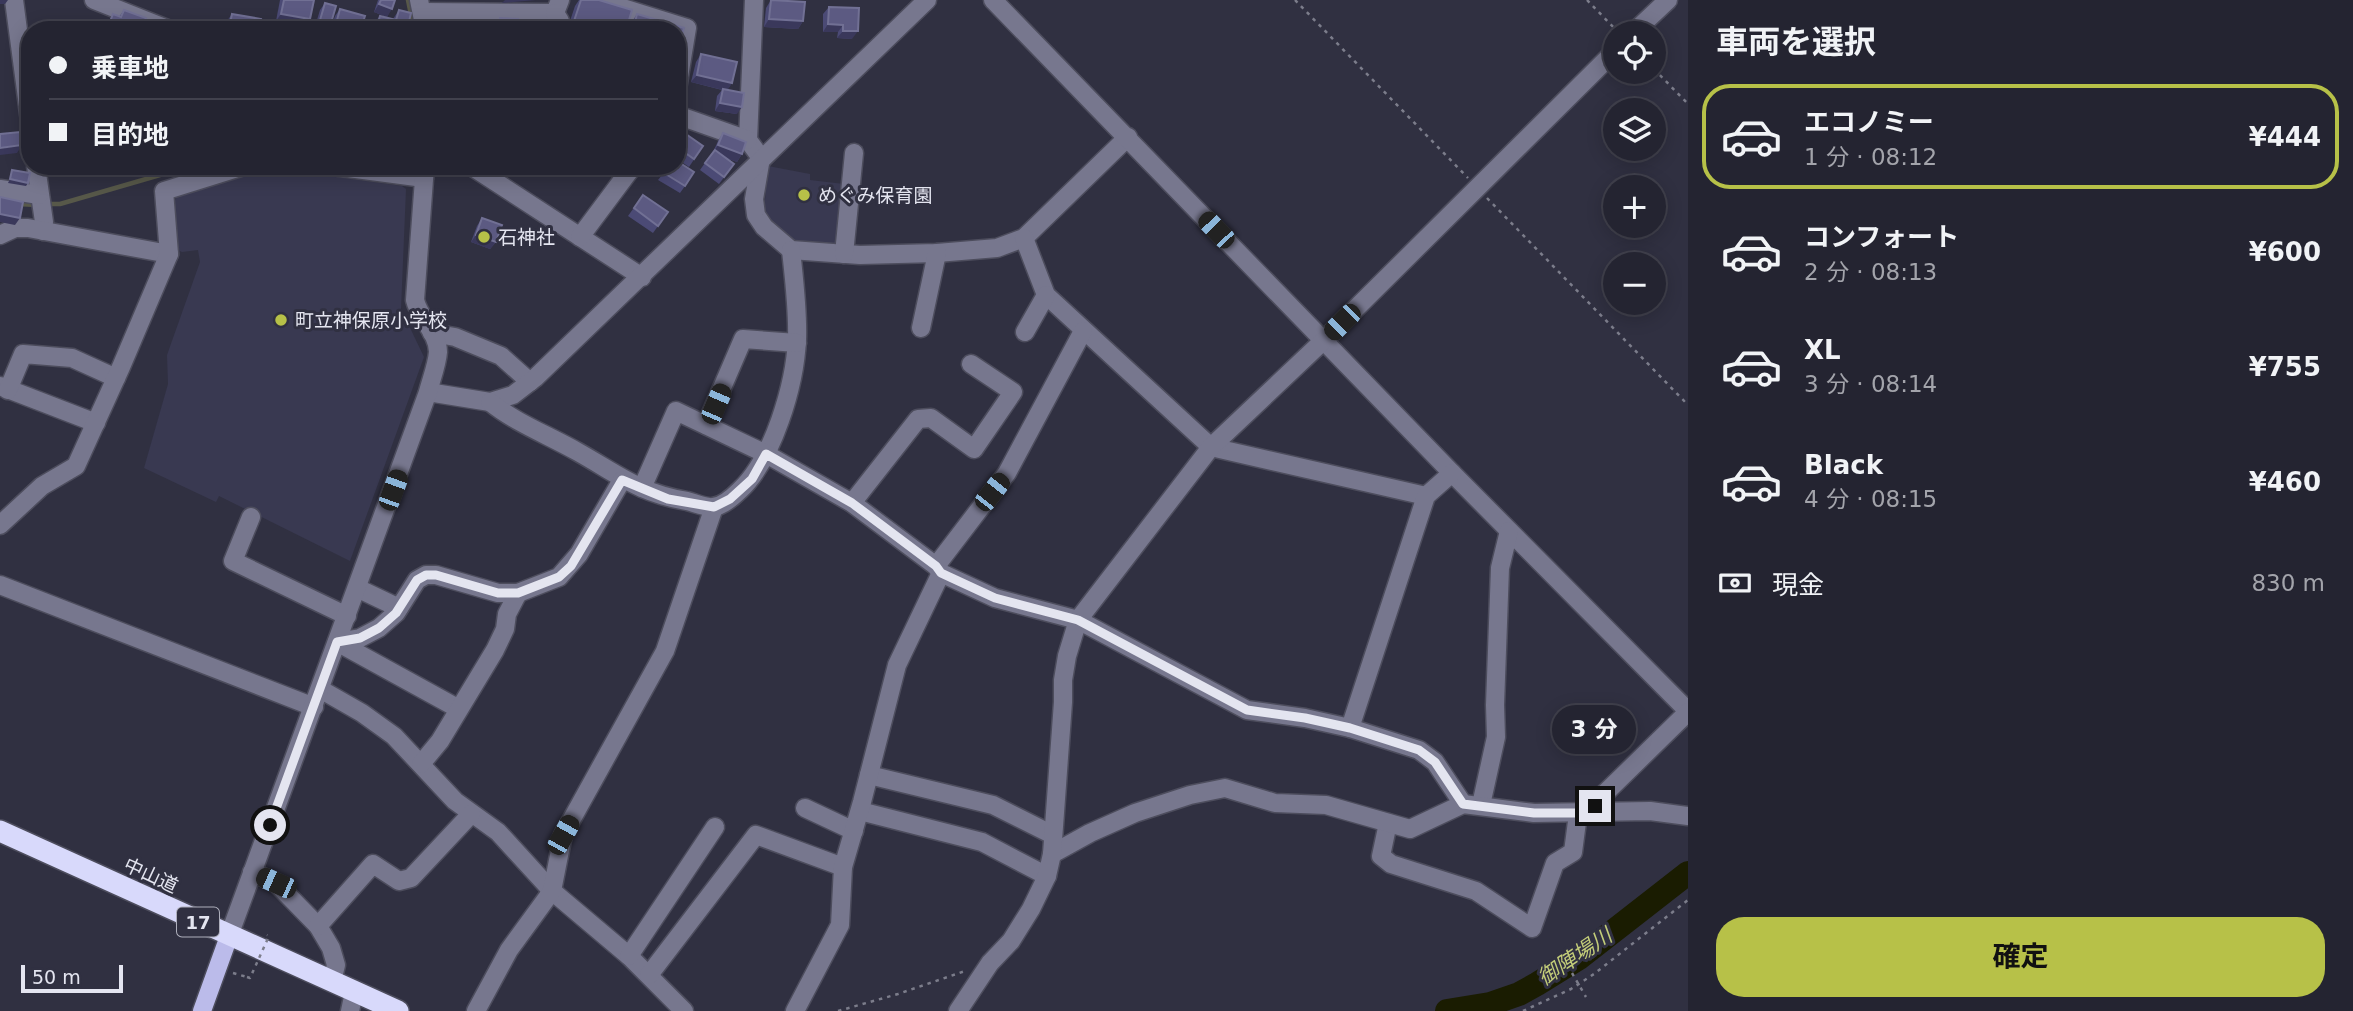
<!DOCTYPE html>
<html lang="ja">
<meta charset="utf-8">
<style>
:root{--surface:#242431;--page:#30303d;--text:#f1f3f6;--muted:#a3a4ab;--line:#41414d;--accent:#b7c148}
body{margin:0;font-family:"DejaVu Sans","Noto Sans JP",sans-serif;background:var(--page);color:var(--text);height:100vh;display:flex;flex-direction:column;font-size:26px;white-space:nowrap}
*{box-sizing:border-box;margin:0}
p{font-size:23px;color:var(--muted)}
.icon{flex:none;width:38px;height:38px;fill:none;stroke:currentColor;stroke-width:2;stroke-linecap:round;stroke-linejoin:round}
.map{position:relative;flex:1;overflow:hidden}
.drawer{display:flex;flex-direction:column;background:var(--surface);width:665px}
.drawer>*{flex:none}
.hud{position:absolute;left:21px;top:21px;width:665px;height:154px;border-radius:28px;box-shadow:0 4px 18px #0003,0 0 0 2px var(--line);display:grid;align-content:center;height:154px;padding:0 28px;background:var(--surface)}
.tools{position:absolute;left:1603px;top:21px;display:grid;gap:14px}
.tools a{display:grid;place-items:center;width:63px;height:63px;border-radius:50%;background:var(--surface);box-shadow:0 4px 18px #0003,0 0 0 2px var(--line);font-size:35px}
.scale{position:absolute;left:21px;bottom:18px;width:102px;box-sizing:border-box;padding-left:7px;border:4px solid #e4e5f0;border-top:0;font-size:19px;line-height:24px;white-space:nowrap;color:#e4e5f0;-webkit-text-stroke:5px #303041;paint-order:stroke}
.end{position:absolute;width:32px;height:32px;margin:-16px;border:9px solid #e4e5f0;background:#111;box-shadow:0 0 0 4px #111}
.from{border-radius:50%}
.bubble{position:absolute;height:49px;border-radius:24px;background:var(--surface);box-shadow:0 4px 18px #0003,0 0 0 2px var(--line);font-size:23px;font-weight:700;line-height:49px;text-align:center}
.car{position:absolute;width:21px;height:42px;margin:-21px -10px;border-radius:9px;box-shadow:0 0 5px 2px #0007;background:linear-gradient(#222 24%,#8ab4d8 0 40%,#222 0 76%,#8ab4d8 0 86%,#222 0)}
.hud b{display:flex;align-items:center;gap:24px;height:66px;font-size:26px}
.hud b+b{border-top:2px solid var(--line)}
.hud i{width:18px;height:18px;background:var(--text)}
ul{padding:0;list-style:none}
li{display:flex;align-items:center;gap:21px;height:105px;margin:0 14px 10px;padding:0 14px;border:4px solid transparent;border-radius:28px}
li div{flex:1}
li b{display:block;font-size:26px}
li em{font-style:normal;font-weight:700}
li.selected{border-color:var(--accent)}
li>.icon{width:63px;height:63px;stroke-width:1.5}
h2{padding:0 28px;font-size:32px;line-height:84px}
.pay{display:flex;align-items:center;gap:18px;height:77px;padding:0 28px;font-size:26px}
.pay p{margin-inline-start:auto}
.button{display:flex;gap:14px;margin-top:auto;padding:14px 28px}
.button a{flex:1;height:80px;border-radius:28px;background:var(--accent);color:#111;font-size:28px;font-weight:700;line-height:80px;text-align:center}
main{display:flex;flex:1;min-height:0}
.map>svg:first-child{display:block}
</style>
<main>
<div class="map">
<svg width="1688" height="1011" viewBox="0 0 1688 1011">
<rect width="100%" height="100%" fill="#303041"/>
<!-- built -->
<g fill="#393951">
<polygon points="768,166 810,174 810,180 844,184 841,250 800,246 766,216 764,211"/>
<polygon points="274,168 402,186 406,189 401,309 424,357 350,561 219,496 216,502 144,468 168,384 167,355 200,262 198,250 182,252 176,249 175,200 179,193"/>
</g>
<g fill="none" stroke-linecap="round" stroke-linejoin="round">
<!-- stream -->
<g stroke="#575849" stroke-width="4.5">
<polyline points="408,0 414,30"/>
<polyline points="18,204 37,205"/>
<polyline points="46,204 60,204 191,166"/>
</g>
<!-- river -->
<polyline stroke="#1a1c01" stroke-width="24" points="1447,1011 1490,1004 1519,994 1537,984 1579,958 1688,873"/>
<!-- minor casing -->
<g stroke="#4d4d5d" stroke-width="21">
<g id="minor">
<polyline points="14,0 30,121"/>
<polyline points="94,0 170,30"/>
<polyline points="419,0 425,30"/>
<polyline points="597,0 687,28 677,89"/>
<polyline points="754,0 748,140 761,158 754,199 756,215 764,227 791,250 860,255 937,253 997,248 1024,238 1128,137"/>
<polyline points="993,0 1452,473 1688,711"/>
<polyline points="422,12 555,13 560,0"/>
<polyline points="555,13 560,21 558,30"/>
<polyline points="1633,33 1668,0"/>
<polyline points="677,115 748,140"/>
<polyline points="36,166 44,222 43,231"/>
<polyline points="333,166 424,178"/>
<polyline points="471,166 642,277"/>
<polyline points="0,189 39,195"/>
<polyline points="0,235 15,228 28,228 169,254"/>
<polyline points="580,237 633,166"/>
<polyline points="1024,238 1046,295 1211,447 1426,496"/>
<polyline points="844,254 854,153"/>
<polyline points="921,328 937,253"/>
<polyline points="1025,332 1046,295"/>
<polyline points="432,333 455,337 501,356 530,382"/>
<polyline points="0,386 96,423"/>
<polyline points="8,390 23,354 72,358 116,378"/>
<polyline points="428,392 490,402 513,395 535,378 927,0"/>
<path d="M490,402C516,423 548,435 578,452C619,475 639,493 687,501C695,503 706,508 713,507C723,506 733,497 740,490C773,459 795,385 797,339C798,309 794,279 791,250"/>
<polyline points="706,425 743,339 797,343"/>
<polyline points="642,488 676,411 766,454 852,503 936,566 941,573 995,598 1078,620 1247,710 1305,718 1350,728 1419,750 1435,762 1463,804"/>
<polyline points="852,503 918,419 931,418 974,449 1013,392 971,364"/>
<polyline points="251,517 233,561 347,616"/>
<polyline points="0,525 42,486 76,466 121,367 169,254 164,191 244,166"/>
<polyline points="936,566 1007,473 1083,331"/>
<polyline points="0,585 314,707"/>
<polyline points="357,588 399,608"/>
<polyline points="337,642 360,638 379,628 396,613 417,580 426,575 436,575 498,593 518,593 559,577 579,554 622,480"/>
<polyline points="337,642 459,709"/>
<polyline points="320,689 362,713 394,736 455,801 498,832 552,891 629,956 684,1011"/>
<polyline points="1350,728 1426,496 1452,473"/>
<polyline points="421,764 440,741 495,650 505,629 507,614 518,593"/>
<polyline points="869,775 993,805 1053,835"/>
<polyline points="1481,805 1496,737 1495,705 1500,568 1509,531"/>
<polyline points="805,808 854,831"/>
<polyline points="860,811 982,842 1047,876"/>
<polyline points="1594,813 1598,800 1688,712"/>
<polyline points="1388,823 1381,856 1391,864 1476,891 1532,928 1555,863 1573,852 1578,814"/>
<polyline points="1052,854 1090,833 1135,813 1190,795 1225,788 1275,803 1326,805 1410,829 1463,804 1534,813 1650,811 1688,816"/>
<polyline points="252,872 276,883 318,926 331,948 336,965 332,981"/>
<polyline points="318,926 373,864 399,881 411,878 471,814"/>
<path d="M229,936L428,392C431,380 437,365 438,352C438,333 419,318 415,300L425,166"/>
<polyline points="629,956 715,827"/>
<polyline points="649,975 756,835 843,867"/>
<polyline points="350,1011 354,992"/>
<polyline points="476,1011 509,950 552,891 563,835 665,651 714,507"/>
<polyline points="795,1011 840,925 843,867 862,802 897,665 941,573"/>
<polyline points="958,1011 990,963 1011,941 1031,909 1047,876 1052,854 1063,702 1063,680 1067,656 1078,620 1211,447 1323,341 1615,51"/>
</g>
</g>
<!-- major casing -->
<g stroke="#4d4d5d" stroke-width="21">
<polyline id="major" points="202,1011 229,936"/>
</g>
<!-- highway casing -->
<g stroke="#4d4d5d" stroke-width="24">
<polyline id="highway" points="0,831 398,1011"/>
</g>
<!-- path -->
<g stroke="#7c7d8b" stroke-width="2.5" stroke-dasharray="3.5 5" stroke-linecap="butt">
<polyline points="1295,0 1468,178"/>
<polyline points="1587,0 1617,31"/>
<polyline points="1654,69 1688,104"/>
<polyline points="1487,198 1688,405"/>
<polyline points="233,973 247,977"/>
<polyline points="1572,973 1586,997"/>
<polyline points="838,1011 898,994 965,971"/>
<polyline points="1523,1011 1571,989 1594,974 1688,900"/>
</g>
<!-- minor -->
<use href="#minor" stroke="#77778e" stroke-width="18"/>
<!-- major -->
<use href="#major" stroke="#bbbbea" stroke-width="18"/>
<!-- highway -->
<use href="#highway" stroke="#d8d9fb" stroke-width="21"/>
<!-- path-bridge -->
<polyline stroke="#7c7d8b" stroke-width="2.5" stroke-dasharray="3.5 5" stroke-linecap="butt" points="247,977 250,978 269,936 267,935"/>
</g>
<!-- wall -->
<g fill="#4b4a75">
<polygon points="280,0 314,0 305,27 276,21"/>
<polygon points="378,0 395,0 387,17 374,12"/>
<polygon points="579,0 599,0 626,30 567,30 575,6"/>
<polygon points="771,0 803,21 798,29 764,27 766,8"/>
<polygon points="325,3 329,30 314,30 320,10"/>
<polygon points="829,7 852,39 837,38 838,32 823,32 823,14"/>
<polygon points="340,9 360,30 338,30 331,28 335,16"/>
<polygon points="124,10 142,30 105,30 108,22 113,14 119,17"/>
<polygon points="399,10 407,30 373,30 374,23 380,16 393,19"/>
<polygon points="232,14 259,30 225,30 227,21"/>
<polygon points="637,14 677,30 628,30 630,25"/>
<polygon points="500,18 517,30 495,30 495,26"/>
<polygon points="701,54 732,83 727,90 737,114 715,111 717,96 722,90 691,82 696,62"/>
<polygon points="723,133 742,154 737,162 726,158 734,164 719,184 700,170 714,150 718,141"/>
<polygon points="677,140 703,146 689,167 677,159"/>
<polygon points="661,166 677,166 685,186 680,193 658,180 662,175 657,172"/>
<polygon points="643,195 668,212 653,233 628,216"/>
<polygon points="482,218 496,242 490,249 471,242 477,226"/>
</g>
<!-- shaded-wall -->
<g fill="#3a385b">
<polygon points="0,0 8,0 5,4 0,4"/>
<polygon points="505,0 536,0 502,3"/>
<polygon points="379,4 392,9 387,17 374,12"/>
<polygon points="281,14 310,19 305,27 276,21"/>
<polygon points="769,19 803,21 798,29 764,27"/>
<polygon points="337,20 361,28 360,30 338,30 331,28"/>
<polygon points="574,21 602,30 568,30"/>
<polygon points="828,24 843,25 838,32 823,32"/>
<polygon points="843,31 858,31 852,39 837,38"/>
<polygon points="697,75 732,83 727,91 691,82"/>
<polygon points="720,103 742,107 737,114 715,111"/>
<polygon points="22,145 17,153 0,155 0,149"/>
<polygon points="718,145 742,154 737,162 713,153"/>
<polygon points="69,166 91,166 89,170 65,171"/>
<polygon points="10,179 28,183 26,186 8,183"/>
<polygon points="0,214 20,218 15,225 0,222"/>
<polygon points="476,235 496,242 490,249 471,242"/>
</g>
<!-- building -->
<g fill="#5c5a82" stroke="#717094" stroke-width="2">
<polygon points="284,0 314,0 310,19 281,14"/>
<polygon points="381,0 395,0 392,9 379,4"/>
<polygon points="581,0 599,0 632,10 626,30 602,30 574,21"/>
<polygon points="771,0 805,2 803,21 769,19"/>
<polygon points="325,3 336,6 329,30 318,27"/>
<polygon points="829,7 859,8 858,31 843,31 843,25 828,24"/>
<polygon points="340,9 365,16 361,28 337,20"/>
<polygon points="124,10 146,18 142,30 116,30 108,27 113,14 121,17"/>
<polygon points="399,10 411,13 407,30 376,30 380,16 396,20"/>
<polygon points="232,14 261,19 259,30 241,30 229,28"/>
<polygon points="637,14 684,28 677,50 677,30 633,30"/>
<polygon points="500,18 518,19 517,30 500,30"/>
<polygon points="531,22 532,30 521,30 521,23"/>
<polygon points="701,54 737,62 732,83 697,75"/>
<polygon points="723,89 744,93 742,107 720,103"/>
<polygon points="20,132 22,145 0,148 0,134"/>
<polygon points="683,132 703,146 694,159 677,147 677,140"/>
<polygon points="723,133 746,142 742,154 718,145"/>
<polygon points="715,150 734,164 724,177 705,163"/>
<polygon points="677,161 694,172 685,186 664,173 667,167 665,166 677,166"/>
<polygon points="12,170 30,173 28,183 10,179"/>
<polygon points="643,195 668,212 658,226 634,208"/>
<polygon points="0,197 23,202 20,218 0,214"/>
<polygon points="482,218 502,225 496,242 476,235"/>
</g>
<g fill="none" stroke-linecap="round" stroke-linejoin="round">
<!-- route -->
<polyline stroke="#e4e5f0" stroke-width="9" points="270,825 337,642 360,638 379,628 396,613 417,580 426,575 436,575 498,593 518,593 559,577 571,566 622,480 668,499 714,507 730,499 752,479 766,454 852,503 936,566 941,573 995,598 1078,620 1247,710 1305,718 1350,728 1419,750 1435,762 1463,804 1534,813 1594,813 1595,806"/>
</g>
<!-- markers -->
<g fill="#b7c148" stroke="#303041" stroke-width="2.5">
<circle cx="804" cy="195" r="7"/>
<circle cx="484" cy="237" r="7"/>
<circle cx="281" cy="320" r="7"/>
</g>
<g text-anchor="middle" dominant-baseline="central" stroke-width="6" stroke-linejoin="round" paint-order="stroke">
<!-- shield labels -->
<rect fill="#303041" stroke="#aeafbc" stroke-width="2" x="177" y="907.5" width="42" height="29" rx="5"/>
<g font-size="18" font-weight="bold" fill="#e4e5f0">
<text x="198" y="922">17</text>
</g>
<!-- poi labels -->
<g font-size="19" fill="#e4e5f0" stroke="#303041" text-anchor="start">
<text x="818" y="195">めぐみ保育園</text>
<text x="498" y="237">石神社</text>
<text x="295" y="320">町立神保原小学校</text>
</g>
<!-- street labels -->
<g font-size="19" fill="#e4e5f0" stroke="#303041">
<text transform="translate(151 875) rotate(25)">中山道</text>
</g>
<!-- water labels -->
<g font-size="21" font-style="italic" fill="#c3cd79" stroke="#303041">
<text transform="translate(1575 957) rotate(-34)">御陣場川</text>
</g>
</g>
</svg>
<div class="tools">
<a><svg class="icon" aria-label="locate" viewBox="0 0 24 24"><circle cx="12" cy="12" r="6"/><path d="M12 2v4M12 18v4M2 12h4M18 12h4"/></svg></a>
<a><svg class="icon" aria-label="layers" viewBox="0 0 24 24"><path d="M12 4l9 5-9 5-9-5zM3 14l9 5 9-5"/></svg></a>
<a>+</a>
<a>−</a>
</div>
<div class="scale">50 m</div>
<i class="end from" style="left:270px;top:825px"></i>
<i class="end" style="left:1595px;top:806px"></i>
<div class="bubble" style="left:1552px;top:705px;width:84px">3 分</div>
<i class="car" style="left:1216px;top:230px;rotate:316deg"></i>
<i class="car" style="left:1342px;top:322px;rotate:225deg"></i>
<i class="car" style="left:716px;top:404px;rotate:23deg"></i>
<i class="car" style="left:393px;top:490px;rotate:20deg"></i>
<i class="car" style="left:992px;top:492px;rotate:38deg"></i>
<i class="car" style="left:563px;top:835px;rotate:29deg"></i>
<i class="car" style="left:276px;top:883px;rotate:294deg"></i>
<div class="hud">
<b><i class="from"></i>乗車地</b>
<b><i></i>目的地</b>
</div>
</div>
<section class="drawer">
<h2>車両を選択</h2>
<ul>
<li class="selected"><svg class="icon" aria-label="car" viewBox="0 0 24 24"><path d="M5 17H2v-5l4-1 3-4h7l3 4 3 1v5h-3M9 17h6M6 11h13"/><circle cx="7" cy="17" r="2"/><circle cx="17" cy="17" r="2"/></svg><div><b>エコノミー</b><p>1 分 · 08:12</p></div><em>¥444</em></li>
<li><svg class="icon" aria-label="car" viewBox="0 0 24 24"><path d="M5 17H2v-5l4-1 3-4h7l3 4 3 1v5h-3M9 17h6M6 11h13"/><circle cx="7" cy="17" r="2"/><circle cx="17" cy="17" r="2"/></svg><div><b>コンフォート</b><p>2 分 · 08:13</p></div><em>¥600</em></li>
<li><svg class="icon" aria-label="car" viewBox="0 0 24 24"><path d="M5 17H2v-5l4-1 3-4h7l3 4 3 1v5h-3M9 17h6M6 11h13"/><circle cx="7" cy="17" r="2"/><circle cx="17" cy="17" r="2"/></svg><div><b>XL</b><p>3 分 · 08:14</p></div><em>¥755</em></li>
<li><svg class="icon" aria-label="car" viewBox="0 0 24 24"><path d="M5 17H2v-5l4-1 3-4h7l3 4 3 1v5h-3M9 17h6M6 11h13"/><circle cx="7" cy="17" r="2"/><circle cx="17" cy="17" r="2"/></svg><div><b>Black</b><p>4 分 · 08:15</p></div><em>¥460</em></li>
</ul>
<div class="pay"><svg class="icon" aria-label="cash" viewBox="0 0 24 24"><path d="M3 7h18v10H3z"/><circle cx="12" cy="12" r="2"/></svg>現金<p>830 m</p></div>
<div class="button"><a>確定</a></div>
</section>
</main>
